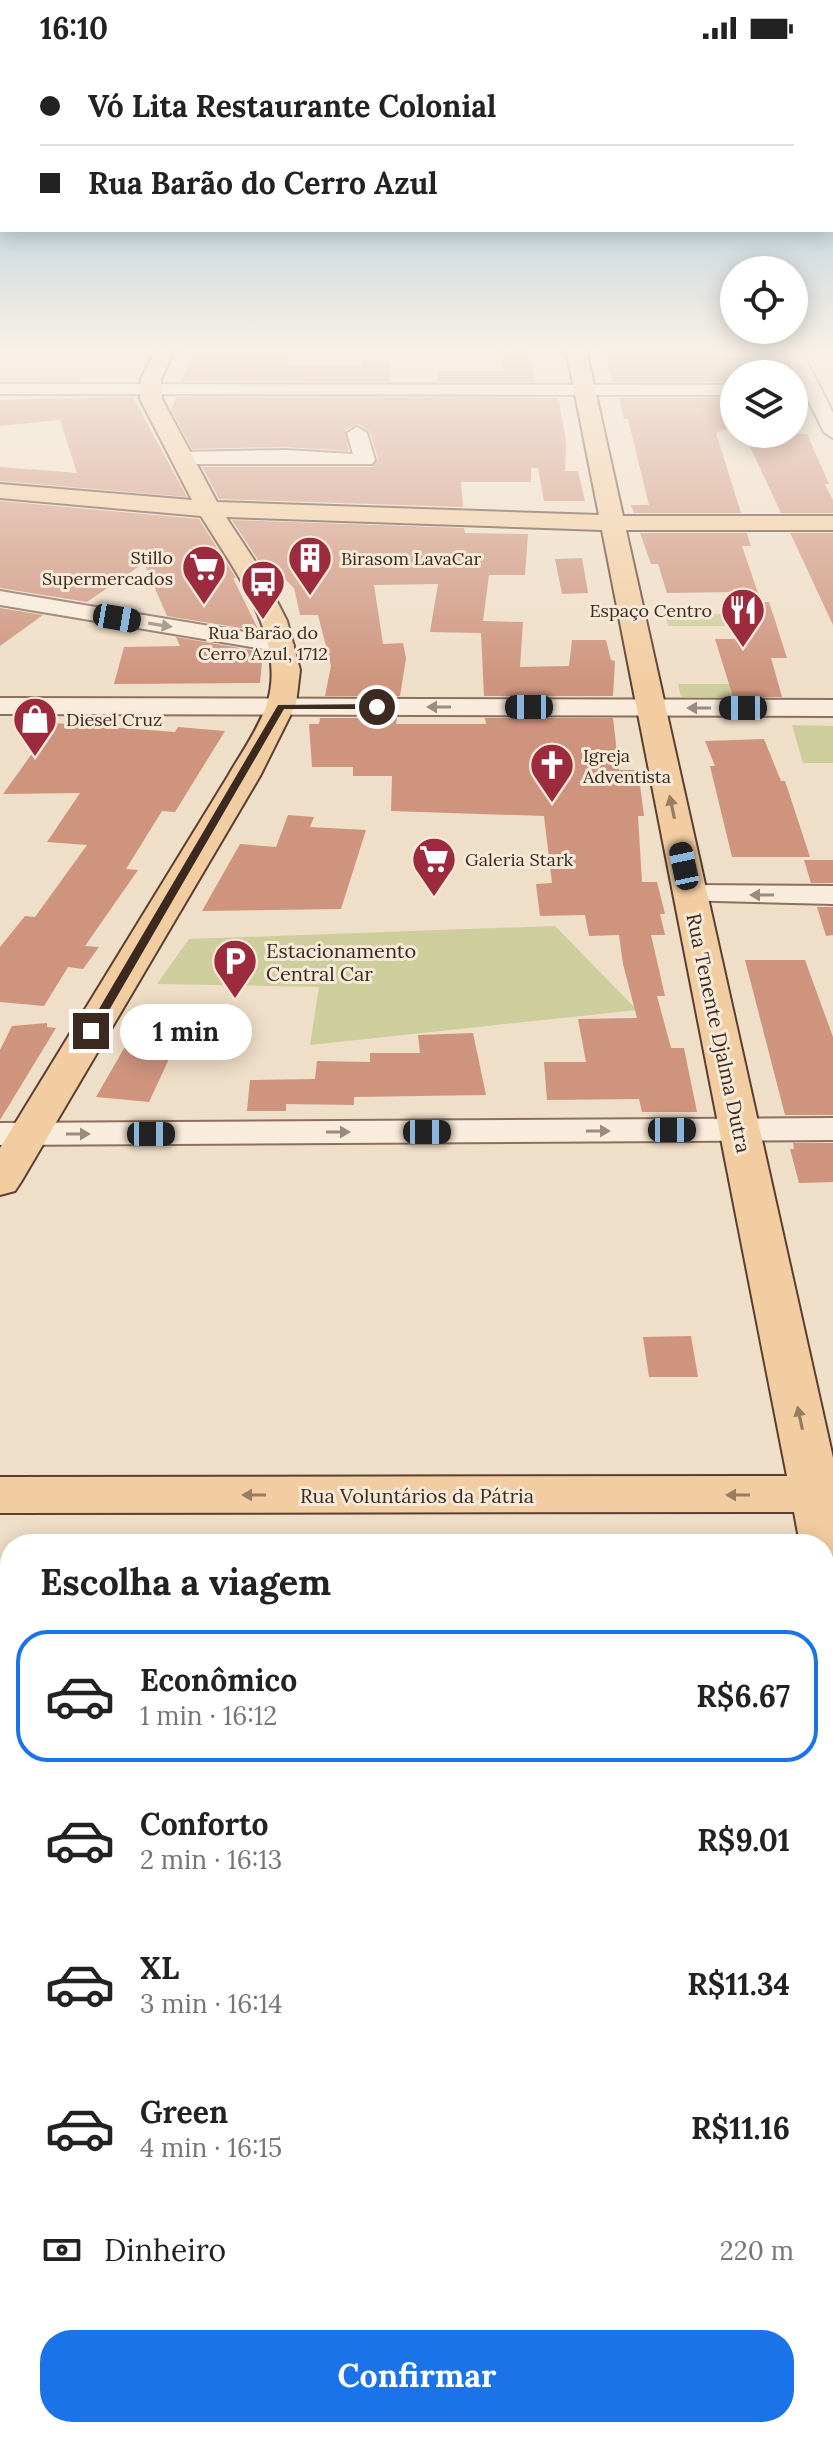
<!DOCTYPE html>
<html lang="pt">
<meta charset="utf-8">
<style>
:root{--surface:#fff;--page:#f6f6f6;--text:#222;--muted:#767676;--line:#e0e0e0;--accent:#1a73e8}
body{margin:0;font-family:Lora,serif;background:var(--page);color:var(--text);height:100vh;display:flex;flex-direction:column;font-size:30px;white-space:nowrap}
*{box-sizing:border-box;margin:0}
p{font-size:26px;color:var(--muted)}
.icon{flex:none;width:44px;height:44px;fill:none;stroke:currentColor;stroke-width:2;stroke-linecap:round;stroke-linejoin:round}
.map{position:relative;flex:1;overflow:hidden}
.panel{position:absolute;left:0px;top:1478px;width:834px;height:904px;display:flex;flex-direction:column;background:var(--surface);border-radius:32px 32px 0 0;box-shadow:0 4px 20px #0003}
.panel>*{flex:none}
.hud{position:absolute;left:0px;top:0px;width:834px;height:176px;box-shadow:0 4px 20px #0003;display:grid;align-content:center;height:176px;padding:0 40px;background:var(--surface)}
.fabs{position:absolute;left:720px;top:200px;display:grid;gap:16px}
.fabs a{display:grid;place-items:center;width:88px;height:88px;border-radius:50%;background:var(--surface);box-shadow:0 4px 20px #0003;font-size:40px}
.end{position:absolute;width:36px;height:36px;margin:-18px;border:10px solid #3c2a20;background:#fff;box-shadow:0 0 0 4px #fff}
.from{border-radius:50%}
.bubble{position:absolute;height:56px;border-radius:28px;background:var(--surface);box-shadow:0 4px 20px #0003;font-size:26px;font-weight:700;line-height:56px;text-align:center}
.car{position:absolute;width:24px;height:48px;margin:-24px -12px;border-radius:10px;box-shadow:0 0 6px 2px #0007;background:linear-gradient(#222 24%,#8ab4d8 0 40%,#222 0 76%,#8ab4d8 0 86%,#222 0)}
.hud b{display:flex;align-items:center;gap:28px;height:76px;font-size:30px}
.hud b+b{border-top:2px solid var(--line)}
.hud i{width:20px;height:20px;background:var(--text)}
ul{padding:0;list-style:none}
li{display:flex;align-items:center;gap:24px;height:132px;margin:0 16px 12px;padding:0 24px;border:4px solid transparent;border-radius:32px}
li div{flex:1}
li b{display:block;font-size:30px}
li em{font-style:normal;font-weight:700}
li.on{border-color:var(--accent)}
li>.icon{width:72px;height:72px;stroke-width:1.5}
h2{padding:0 40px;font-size:36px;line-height:96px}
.pay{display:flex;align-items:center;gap:20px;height:88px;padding:0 40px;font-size:30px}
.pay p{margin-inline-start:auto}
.cta{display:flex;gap:16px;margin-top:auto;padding:16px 40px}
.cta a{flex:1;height:92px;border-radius:32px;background:var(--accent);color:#fff;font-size:32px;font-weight:700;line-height:92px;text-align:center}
.status{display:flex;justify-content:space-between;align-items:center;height:56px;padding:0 40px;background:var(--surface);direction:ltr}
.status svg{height:22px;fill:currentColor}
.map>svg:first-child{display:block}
</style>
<div class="status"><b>16:10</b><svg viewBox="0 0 49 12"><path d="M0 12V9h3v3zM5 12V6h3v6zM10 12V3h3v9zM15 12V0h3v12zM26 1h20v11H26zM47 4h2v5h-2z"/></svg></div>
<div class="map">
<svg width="833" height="2382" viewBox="0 0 833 2382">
<rect width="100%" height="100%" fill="#efdec8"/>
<!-- green -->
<g fill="#cecd9c">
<polygon points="665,558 773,558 777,570 668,570"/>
<polygon points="678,628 729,628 733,641 681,641"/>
<polygon points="792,669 833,670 833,707 803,707"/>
<polygon points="555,870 637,954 310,989 319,931 157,928 189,883"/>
</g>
<!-- building -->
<g fill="#ce947e">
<polygon points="501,293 529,293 534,326 438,326 438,315 503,315"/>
<polygon points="604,293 767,293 774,318 734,318 734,326 613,326"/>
<polygon points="192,298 292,298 288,309 328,310 362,311 363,304 390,304 389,326 182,325"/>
<polygon points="133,341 187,441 0,425 0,411 77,417 60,364 0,370 0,344"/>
<polygon points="176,341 558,342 566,384 565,415 578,415 585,445 544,445 538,412 531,412 531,426 461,426 463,451 219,443 202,411 372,411 378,403 370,376 359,368 345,374 349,395 285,391 192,393 171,354"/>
<polygon points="619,342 734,342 734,370 716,377 741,457 634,457 631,449 649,449 628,363 624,363"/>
<polygon points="744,378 807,378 829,428 825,428 833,444 833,457 781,457"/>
<polygon points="0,445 199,463 236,522 233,522 259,575 167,560 144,507 87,546 0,532"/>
<polygon points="232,464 464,472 465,477 528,478 525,519 489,519 483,565 523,566 520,611 569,610 572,584 606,584 611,604 615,605 613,640 484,640 481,577 430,576 438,528 374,529 383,588 403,587 406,602 400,640 325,640 331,610 318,559 300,559 294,532 279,517 267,518"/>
<polygon points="640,477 747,477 751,490 742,490 761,546 769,546 787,602 771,602 782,641 733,641 715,583 736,583 735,536 667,537 658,508 651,508"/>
<polygon points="790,477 833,477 833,569 793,483"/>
<polygon points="582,502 588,537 562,538 555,503"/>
<polygon points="0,552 43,559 0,590"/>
<polygon points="176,581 263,596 260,627 114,628 124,591 180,590"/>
<polygon points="320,662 397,662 396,668 486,668 485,662 613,662 619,714 638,714 644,760 638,760 642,826 657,826 665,858 660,858 665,879 651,879 665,940 657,940 671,992 684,992 697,1056 642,1056 639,1043 547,1044 544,1006 586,1006 578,963 637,962 623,908 619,879 589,880 585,859 540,860 536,828 552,827 544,760 391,755 392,720 353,720 353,711 312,711 309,668 319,668"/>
<polygon points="54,667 175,676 178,671 225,675 175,756 162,755 126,813 138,814 85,890 99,891 83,913 68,911 44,950 0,946 0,891 25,860 35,861 87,789 47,786 80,737 3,738"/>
<polygon points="764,683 781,725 785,725 810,801 732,801 710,710 715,710 705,685"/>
<polygon points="288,759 314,761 310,771 366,774 341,853 202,855 240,788 276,791"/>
<polygon points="804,804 833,804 833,827 811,827"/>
<polygon points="817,851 833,851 833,879 826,880"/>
<polygon points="745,904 805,904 833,981 833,1059 785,1059"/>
<polygon points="47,967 47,971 56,972 0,1064 0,994 12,970"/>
<polygon points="473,977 486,1039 354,1041 354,1049 286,1048 286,1055 247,1055 250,1024 315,1023 317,1005 370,1006 370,997 420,997 418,979"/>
<polygon points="130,982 176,988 149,1046 96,1041"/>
<polygon points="793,1087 833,1087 833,1126 799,1127 790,1093 794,1093"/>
<polygon points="691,1280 698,1321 649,1321 643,1281"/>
</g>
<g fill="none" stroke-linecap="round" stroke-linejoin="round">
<!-- minor casing -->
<g stroke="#8c6f5d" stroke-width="4">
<g id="minor">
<polygon points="783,293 801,293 833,357 833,382 824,376"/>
<polygon points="0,328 734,329 734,339 0,338"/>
<polygon points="357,371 367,377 375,404 372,408 181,408 171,402 181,396 285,394 353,398 347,377"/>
<polygon points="0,535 282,582 290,584 294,589 290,594 282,596 0,549"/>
<polygon points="0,642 833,644 833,660 0,658"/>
<polygon points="690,829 833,830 833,848 679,844 675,838 679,832"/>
<polygon points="833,1062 833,1084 0,1089 0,1067"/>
<polygon points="15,2372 81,2372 79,2382 13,2382"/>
</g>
</g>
<!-- major casing -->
<g stroke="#5a3e31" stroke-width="4">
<g id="major">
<path d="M156,293H176L161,323L162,343L217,446L599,459L566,293H586L623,460H833V474H626L833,1402V1541L824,1538V1488H800L794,1456L0,1457V1421L787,1420L602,474L226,461L262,516L287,565L300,614L296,648L260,720L21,1126L15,1135L0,1139V1092L228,720C241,697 258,674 267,648C288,582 233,513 201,460L0,442V428L192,444L140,343L141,323Z"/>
<rect x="0" y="2007" width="10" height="64"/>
<rect x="824" y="2040" width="9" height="66"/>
</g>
</g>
<!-- minor -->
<use href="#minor" fill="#f9ecdc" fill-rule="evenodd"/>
<!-- major -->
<use href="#major" fill="#f2cda1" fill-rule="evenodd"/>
</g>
<!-- one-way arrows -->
<defs><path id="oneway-solid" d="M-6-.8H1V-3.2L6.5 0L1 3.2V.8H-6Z" transform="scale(2)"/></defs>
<g fill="#9a8b7e">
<use href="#oneway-solid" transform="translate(160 569) rotate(9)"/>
<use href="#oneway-solid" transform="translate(439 651) rotate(-180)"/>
<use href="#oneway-solid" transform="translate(699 652) rotate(-180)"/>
<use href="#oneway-solid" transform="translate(762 839) rotate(-180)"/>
<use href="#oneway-solid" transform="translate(598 1075)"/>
<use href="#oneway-solid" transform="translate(338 1076)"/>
<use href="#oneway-solid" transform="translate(78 1078)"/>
</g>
<g fill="#977c60">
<use href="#oneway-solid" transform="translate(672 751) rotate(-102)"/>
<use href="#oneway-solid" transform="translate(800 1362) rotate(-102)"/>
<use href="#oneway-solid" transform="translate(254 1439) rotate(180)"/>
<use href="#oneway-solid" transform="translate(738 1439) rotate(180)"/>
</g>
<!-- sky -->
<linearGradient id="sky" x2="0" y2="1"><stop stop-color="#8fbad5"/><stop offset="0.47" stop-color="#f8f0e6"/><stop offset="1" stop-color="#f8f0e6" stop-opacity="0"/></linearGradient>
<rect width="833" height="626" fill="url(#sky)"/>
<!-- route -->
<polygon fill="#3c2a20" points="377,648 380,653 284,653 97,975 87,977 86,975 278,649"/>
<!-- icons -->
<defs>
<g id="building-pin" transform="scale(2.3)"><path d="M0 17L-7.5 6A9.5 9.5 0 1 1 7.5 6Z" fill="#9c2c3d" stroke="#f6e9d8"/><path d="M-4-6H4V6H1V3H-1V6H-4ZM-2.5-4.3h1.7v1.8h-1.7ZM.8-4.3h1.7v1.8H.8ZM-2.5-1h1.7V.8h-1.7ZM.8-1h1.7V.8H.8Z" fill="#fff"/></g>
<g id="supermarket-pin" transform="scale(2.3)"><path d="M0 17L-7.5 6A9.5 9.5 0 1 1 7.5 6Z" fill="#9c2c3d" stroke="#f6e9d8"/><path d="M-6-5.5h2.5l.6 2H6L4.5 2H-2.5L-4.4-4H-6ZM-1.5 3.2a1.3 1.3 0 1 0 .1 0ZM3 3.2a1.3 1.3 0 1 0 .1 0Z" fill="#fff"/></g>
<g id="bus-pin" transform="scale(2.3)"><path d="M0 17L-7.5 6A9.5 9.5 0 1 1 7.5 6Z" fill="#9c2c3d" stroke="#f6e9d8"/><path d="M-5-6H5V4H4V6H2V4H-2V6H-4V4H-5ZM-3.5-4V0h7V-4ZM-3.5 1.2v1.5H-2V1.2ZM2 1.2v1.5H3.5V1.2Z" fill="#fff"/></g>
<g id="restaurant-pin" transform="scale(2.3)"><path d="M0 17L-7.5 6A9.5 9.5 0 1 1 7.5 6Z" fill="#9c2c3d" stroke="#f6e9d8"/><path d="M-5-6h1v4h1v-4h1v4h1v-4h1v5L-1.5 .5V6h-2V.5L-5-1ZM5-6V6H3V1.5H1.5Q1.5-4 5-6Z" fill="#fff"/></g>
<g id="shop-pin" transform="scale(2.3)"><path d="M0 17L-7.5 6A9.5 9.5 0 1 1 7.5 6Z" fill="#9c2c3d" stroke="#f6e9d8"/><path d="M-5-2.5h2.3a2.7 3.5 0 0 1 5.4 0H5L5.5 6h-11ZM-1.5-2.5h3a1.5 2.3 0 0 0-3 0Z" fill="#fff"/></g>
<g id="church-pin" transform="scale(2.3)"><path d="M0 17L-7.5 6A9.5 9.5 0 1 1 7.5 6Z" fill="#9c2c3d" stroke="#f6e9d8"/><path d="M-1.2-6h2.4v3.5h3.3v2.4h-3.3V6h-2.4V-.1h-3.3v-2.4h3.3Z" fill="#fff"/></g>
<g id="parking-pin" transform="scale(2.3)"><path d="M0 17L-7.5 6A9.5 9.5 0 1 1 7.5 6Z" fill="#9c2c3d" stroke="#f6e9d8"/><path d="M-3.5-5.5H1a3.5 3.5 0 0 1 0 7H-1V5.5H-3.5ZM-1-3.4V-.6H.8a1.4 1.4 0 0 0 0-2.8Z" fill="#fff"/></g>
</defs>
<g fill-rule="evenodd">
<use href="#building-pin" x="310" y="502"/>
<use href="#supermarket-pin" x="204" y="511"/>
<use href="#bus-pin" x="263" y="526"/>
<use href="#restaurant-pin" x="743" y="554"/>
<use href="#shop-pin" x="35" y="663"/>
<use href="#church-pin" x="552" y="709"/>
<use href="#supermarket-pin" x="434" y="803"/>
<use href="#parking-pin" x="235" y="905"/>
</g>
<g text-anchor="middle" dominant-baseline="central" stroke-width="6" stroke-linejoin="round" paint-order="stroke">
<!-- far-poi labels -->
<g font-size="18" fill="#3c2a20" stroke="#f6e9d8" text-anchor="start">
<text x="173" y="501" text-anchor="end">Stillo<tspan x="173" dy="21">Supermercados</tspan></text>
<text x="341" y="502">Birasom LavaCar</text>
<text x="712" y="554" text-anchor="end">Espaço Centro</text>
<text x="263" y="576" text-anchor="middle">Rua Barão do<tspan x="263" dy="21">Cerro Azul, 1712</tspan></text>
<text x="66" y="663">Diesel Cruz</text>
<text x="583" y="699">Igreja<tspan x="583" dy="21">Adventista</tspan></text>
<text x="465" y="803">Galeria Stark</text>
</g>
<!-- poi labels -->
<g font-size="20" fill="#3c2a20" stroke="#f6e9d8" text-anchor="start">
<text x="266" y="894">Estacionamento<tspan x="266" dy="23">Central Car</tspan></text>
</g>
<!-- street labels -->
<g font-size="20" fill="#3c2a20" stroke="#f6e9d8">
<text transform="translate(719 977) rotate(78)">Rua Tenente Djalma Dutra</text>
<text x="417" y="1439">Rua Voluntários da Pátria</text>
</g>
</g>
</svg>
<div class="fabs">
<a><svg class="icon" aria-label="locate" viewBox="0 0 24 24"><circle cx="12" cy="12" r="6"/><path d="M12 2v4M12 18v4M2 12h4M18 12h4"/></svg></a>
<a><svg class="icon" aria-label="layers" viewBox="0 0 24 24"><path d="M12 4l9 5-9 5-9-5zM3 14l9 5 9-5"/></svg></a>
</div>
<i class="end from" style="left:377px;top:651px"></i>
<i class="end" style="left:91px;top:975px"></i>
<div class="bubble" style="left:120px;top:948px;width:132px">1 min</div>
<i class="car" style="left:117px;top:562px;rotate:100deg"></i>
<i class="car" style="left:529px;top:651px;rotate:270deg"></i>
<i class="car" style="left:743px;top:652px;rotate:270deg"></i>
<i class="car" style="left:684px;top:810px;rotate:348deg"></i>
<i class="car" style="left:672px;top:1074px;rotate:90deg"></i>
<i class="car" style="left:427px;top:1076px;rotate:90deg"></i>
<i class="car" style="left:151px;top:1078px;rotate:90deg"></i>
<div class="hud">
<b><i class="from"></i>Vó Lita Restaurante Colonial</b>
<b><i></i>Rua Barão do Cerro Azul</b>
</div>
<section class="panel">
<h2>Escolha a viagem</h2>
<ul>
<li class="on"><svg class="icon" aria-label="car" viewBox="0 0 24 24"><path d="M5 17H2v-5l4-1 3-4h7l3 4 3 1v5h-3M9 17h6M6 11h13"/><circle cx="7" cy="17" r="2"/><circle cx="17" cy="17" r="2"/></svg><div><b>Econômico</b><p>1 min · 16:12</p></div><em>R$6.67</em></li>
<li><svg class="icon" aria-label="car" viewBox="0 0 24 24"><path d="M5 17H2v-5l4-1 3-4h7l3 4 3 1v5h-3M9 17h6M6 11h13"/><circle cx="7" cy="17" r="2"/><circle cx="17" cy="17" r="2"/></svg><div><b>Conforto</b><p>2 min · 16:13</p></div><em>R$9.01</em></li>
<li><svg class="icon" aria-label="car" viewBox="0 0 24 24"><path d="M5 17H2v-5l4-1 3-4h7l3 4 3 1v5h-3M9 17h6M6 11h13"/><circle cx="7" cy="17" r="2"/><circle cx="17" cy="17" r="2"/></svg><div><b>XL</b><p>3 min · 16:14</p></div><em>R$11.34</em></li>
<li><svg class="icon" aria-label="car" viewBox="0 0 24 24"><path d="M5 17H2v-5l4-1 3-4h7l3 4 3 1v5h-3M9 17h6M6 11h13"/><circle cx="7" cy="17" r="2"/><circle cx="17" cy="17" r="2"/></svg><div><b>Green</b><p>4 min · 16:15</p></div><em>R$11.16</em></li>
</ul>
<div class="pay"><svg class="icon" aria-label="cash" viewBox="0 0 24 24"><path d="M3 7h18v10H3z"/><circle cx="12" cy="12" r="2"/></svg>Dinheiro<p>220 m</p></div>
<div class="cta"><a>Confirmar</a></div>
</section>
</div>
